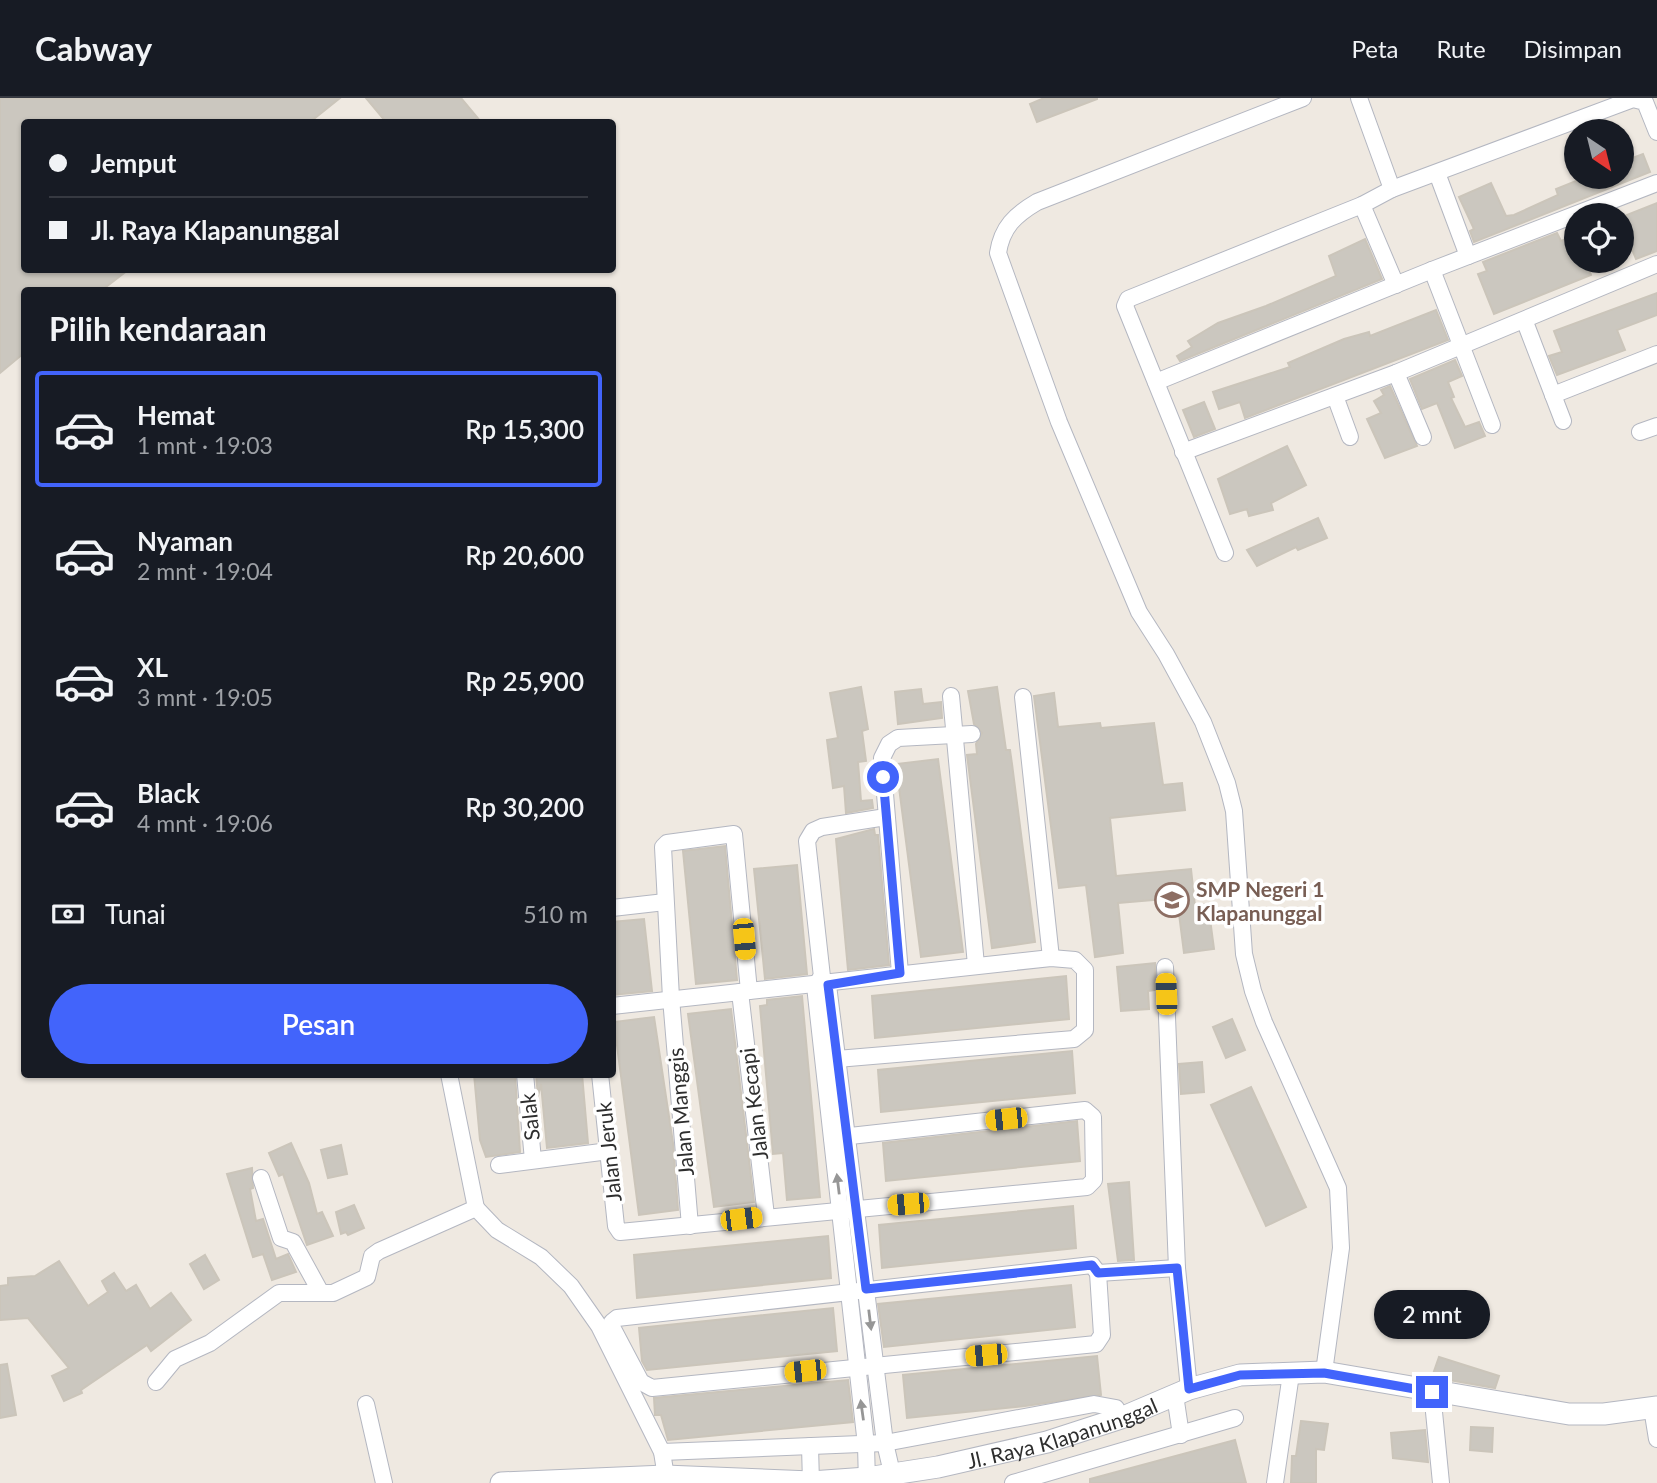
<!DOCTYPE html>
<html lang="id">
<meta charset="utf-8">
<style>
:root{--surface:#171b24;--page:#242831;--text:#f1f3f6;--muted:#9ea1a6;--line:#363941;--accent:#4264fb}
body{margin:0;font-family:Lato,sans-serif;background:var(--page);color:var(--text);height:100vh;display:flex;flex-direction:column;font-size:26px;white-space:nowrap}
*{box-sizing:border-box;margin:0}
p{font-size:23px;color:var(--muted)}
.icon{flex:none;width:38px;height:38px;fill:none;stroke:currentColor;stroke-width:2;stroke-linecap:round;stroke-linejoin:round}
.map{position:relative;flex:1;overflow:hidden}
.side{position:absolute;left:21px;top:189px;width:595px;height:791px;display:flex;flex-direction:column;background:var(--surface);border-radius:7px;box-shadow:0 2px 5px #0004}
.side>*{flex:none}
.hud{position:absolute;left:21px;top:21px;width:595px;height:154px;border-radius:7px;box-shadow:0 2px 5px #0004;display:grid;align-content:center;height:154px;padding:0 28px;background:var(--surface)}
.needle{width:46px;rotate:145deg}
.buttons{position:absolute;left:1564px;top:21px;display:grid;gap:14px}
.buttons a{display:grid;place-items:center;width:70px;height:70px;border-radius:50%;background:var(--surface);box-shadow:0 2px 5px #0004;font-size:35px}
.end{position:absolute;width:32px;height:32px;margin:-16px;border:9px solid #4264fb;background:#fff;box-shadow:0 0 0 4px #fff}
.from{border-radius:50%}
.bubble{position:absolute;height:49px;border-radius:24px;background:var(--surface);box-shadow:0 2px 5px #0004;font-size:23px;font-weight:600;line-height:49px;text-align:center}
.car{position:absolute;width:21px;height:42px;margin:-21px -10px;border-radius:9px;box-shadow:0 0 5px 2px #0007;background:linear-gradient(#f5c518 24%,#345 0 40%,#f5c518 0 76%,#345 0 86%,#f5c518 0)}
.hud b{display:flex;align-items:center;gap:24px;height:66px;font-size:26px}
.hud b+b{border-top:2px solid var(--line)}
.hud i{width:18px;height:18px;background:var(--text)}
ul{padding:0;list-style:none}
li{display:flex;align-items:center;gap:21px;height:116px;margin:0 14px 10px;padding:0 14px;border:4px solid transparent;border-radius:7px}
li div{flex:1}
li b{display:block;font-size:26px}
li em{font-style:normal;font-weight:600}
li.active{border-color:var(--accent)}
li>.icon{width:63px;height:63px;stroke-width:1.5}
h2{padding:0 28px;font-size:32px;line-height:84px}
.pay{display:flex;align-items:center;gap:18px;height:77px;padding:0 28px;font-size:26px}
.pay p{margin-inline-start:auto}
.primary-button{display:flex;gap:14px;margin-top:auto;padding:14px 28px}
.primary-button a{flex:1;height:80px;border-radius:42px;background:var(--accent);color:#fff;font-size:28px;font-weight:600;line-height:80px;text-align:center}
header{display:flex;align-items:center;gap:42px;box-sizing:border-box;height:98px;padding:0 35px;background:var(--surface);border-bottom:2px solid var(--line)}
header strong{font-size:33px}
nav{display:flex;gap:38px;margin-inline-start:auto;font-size:24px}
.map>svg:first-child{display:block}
</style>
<header>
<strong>Cabway</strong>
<nav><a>Peta</a><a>Rute</a><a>Disimpan</a></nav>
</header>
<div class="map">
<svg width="1657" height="1385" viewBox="0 0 1657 1385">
<rect width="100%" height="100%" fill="#efe9e1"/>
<!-- building -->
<g fill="#cbc7bf" stroke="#cbc5ba" stroke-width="2">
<polygon points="0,0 340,0 310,24 24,24 24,172 128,172 102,192 24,192 24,255 0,275"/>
<polygon points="366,0 461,0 481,24 386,24"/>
<polygon points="1044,0 1097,0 1097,1 1037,24 1030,6"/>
<polygon points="1643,56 1650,74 1474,144 1470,133 1474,131 1459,99 1491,85 1506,118 1514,117 1558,97 1556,91 1586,79 1622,79 1622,64"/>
<polygon points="1657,105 1657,153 1636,161 1627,139 1622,140 1622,119"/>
<polygon points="1557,135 1561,143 1577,137 1577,163 1586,163 1591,177 1494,216 1478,176 1487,173 1483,164"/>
<polygon points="1365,141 1382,181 1180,263 1177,258 1192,249 1188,243 1218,225 1266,208 1336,178 1329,158"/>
<polygon points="1657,195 1657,217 1617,232 1625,252 1557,277 1549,258 1562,254 1554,233"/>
<polygon points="1436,212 1448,242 1245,320 1240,304 1219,311 1213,294 1290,269 1288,265 1344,241 1369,234 1370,238"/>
<polygon points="1455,262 1462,278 1448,284 1454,299 1451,300 1465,329 1479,324 1485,338 1455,350 1437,305 1422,311 1410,281"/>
<polygon points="1390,288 1417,348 1385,360 1367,321 1381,315 1374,303 1384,297 1381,292"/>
<polygon points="1204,304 1215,331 1194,339 1183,312"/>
<polygon points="1287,348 1306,387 1271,405 1273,412 1249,418 1247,411 1230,416 1218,381"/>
<polygon points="1318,420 1327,440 1298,452 1296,449 1257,468 1247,452"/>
<polygon points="861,589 868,631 862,633 866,663 858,664 861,703 872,702 873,710 846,715 844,688 833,690 827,642 838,640 830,595"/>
<polygon points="997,589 1006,652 1010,652 1012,666 1035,844 992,850 967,657 977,656 976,646 982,635 974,626 968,593"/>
<polygon points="921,591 923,606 941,604 942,620 898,626 895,594"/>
<polygon points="1054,595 1058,629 1100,625 1101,630 1154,625 1163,687 1182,685 1185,712 1110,720 1116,778 1191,771 1195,808 1208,806 1214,851 1184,855 1177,800 1118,805 1123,855 1095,859 1086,787 1059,790 1034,598"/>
<polygon points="938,661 963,854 921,859 896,666"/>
<polygon points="874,731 875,737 878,737 889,867 848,872 836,741"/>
<polygon points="725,748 737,882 696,886 683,753"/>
<polygon points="797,767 807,876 765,881 754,771"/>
<polygon points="644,821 652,893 612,897 612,824"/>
<polygon points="1155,865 1155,892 1148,893 1149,911 1121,913 1117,869"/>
<polygon points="1066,878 1069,921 875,940 872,898"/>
<polygon points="802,898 820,1099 787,1102 783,1055 773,1056 760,908 767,907 767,902"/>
<polygon points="731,911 754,1104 714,1109 688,916"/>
<polygon points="654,919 673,1045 678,1112 639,1117 614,924"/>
<polygon points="1232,921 1245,952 1226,960 1213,929"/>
<polygon points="1072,953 1075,995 881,1014 878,972"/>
<polygon points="1202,964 1204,994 1181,996 1179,966"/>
<polygon points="474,976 515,976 520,1054 486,1059 480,1042"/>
<polygon points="536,976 582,976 588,1045 547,1050 541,986 538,998"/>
<polygon points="1251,989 1306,1109 1266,1128 1211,1007"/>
<polygon points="1077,1023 1080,1063 886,1083 883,1045"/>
<polygon points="291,1045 309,1085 317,1116 322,1114 333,1138 307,1147 283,1076 279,1078 269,1055"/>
<polygon points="341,1047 347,1076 328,1080 321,1052"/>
<polygon points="252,1070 253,1090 250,1091 256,1123 263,1121 276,1161 288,1156 296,1174 272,1182 263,1156 253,1159 227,1076"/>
<polygon points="1129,1084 1134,1162 1118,1163 1108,1086"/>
<polygon points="354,1107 364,1130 348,1137 346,1134 341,1136 336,1114"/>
<polygon points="1073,1108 1076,1150 882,1170 879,1127"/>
<polygon points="828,1138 831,1180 637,1200 634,1157"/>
<polygon points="205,1157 219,1182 204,1191 190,1166"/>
<polygon points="59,1163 88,1208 108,1194 102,1183 114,1175 126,1193 136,1187 150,1211 171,1195 191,1222 151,1253 147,1247 81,1292 82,1295 64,1303 52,1278 69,1270 28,1220 0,1222 0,1188 8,1187 8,1180 35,1178"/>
<polygon points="1071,1187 1075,1229 884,1249 878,1206"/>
<polygon points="833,1210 837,1253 647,1272 642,1263 639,1230"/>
<polygon points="1097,1258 1101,1297 1025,1308 907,1320 903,1277"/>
<polygon points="1439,1259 1499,1278 1495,1290 1432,1279"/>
<polygon points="7,1266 16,1317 0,1320 0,1267"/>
<polygon points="848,1282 853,1324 668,1342 661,1317 655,1317 654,1300"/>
<polygon points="1301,1323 1328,1326 1324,1352 1316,1351 1316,1385 1291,1385 1292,1358 1296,1358"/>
<polygon points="1471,1329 1493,1330 1492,1354 1470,1352"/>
<polygon points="1425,1332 1428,1364 1393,1360 1391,1335"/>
<polygon points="1235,1342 1246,1385 1090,1385 1090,1381"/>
</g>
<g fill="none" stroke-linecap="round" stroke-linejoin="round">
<!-- minor casing -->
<g stroke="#b4b7c1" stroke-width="18">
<g id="minor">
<path d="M1303,0L1037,104C1015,117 1002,129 998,155L1059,324L1139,514L1166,556L1203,624L1227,685L1234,713L1244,856L1253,893L1264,924L1338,1090L1341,1150L1324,1274"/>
<polyline points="1359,0 1392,91"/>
<polyline points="1437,75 1468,158"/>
<polyline points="1362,107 1396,187"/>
<polyline points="1432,172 1492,327"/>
<polyline points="1525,224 1563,323"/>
<polyline points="1396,275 1423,339"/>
<polyline points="1156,284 1432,172 1657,85"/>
<polyline points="1553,297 1657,256"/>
<polyline points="1335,298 1350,339"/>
<polyline points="1640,334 1657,328"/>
<polyline points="1183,354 1396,275 1657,166"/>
<polyline points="1225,455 1125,208 1128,201 1362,107 1392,91 1633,1 1645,4 1657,34"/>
<polyline points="951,598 976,867"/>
<polyline points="1023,599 1051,860"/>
<polyline points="886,719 822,729 813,733 807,743 822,879 828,887 885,1345 892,1375"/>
<polyline points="612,810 665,804"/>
<polyline points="1165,869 1177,1170 1189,1291"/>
<polyline points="900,875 882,660 889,646 898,640 972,636"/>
<polyline points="820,881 815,888 866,1347 867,1385"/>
<polyline points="740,894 766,1118"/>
<polyline points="612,908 1051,860 1075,862 1085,872 1085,932 1074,941 825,962"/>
<polyline points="449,976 476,1110"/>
<polyline points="525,976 533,1062"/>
<polyline points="600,976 616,1128 620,1134 1087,1089 1094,1082 1093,1019 1085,1012 832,1040"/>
<polyline points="499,1067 609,1053"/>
<polyline points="261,1080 281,1140 293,1144 321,1195"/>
<polyline points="690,1128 671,900 663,749 667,745 734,736 749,893"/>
<polygon points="1092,1167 1098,1175 1102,1237 1096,1246 652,1290 641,1284 612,1229 612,1224 617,1220"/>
<polyline points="1098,1175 1177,1170"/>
<polyline points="156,1284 175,1261 210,1245 279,1195 333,1195 367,1179 372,1158 379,1153 476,1110 497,1132 541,1159 571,1188 599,1228 662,1354 667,1385"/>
<polyline points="1436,1295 1434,1314 1441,1385"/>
<polyline points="1175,1297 1181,1337"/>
<polyline points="366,1306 384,1385"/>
<polyline points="1652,1310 1657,1341"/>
<polyline points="810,1348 811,1385"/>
<polyline points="662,1354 885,1345 1094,1306 1116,1310 1121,1320"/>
<polyline points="1013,1385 1235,1320"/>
<polyline points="1275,1385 1291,1276"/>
</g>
</g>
<!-- tertiary casing -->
<g stroke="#b4b7c1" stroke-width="23">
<g id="tertiary">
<path id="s1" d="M501,1385L665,1378L811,1384L867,1380L938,1369L1047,1344L1121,1320L1189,1291L1240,1277L1324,1274L1569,1316H1604L1657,1309"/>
</g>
</g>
<!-- minor -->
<use href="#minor" stroke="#fff" stroke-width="16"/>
<!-- tertiary -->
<use href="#tertiary" stroke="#fff" stroke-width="21"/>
</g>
<!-- one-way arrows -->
<defs><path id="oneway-solid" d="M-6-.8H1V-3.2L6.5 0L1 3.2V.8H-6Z" transform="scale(1.75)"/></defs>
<g fill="#969696">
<use href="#oneway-solid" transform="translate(838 1086) rotate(-97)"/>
<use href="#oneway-solid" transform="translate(870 1222) rotate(83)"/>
<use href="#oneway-solid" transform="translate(862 1312) rotate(-98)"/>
</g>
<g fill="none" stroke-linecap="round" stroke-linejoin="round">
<!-- route -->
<polyline stroke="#4264fb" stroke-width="9" points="883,679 900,875 828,887 866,1191 1092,1167 1098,1175 1177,1170 1189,1291 1240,1277 1324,1275 1432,1294"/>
</g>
<!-- icons -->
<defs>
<g id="school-ring" transform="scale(1.75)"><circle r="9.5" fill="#fff" stroke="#8d6e63" stroke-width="1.5"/><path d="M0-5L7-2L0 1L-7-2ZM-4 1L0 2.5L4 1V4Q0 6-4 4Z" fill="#8d6e63"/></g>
</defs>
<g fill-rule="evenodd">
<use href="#school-ring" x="1172" y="802"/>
</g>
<g text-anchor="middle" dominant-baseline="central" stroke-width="7" stroke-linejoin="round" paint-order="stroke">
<!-- education labels -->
<g font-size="21" font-weight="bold" fill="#785e54" stroke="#fff" text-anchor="start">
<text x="1196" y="790">SMP Negeri 1<tspan x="1196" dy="24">Klapanunggal</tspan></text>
</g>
<!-- street labels -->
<g font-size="21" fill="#2e2e2e" stroke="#fff">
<text transform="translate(753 1006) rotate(-97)">Jalan Kecapi</text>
<text transform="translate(680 1014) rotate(-95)">Jalan Manggis</text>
<text transform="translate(529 1019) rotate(-96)">Salak</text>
<text transform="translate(608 1054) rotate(-96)">Jalan Jeruk</text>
<text stroke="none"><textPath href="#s1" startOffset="567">Jl. Raya Klapanunggal</textPath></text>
</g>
</g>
</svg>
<div class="buttons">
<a><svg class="needle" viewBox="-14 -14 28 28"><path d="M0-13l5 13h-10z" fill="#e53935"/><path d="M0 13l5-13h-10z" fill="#9ea1a6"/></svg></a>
<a><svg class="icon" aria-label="locate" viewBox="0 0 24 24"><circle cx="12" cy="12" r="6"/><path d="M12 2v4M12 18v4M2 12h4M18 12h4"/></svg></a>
</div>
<i class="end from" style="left:883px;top:679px"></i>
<i class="end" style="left:1432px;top:1294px"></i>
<div class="bubble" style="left:1374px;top:1192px;width:116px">2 mnt</div>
<i class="car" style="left:744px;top:841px;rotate:175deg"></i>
<i class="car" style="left:1166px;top:896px;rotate:358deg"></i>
<i class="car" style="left:1006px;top:1021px;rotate:264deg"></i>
<i class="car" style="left:908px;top:1106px;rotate:265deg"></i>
<i class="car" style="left:741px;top:1121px;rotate:83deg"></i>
<i class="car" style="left:986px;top:1257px;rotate:265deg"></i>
<i class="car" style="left:805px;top:1273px;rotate:264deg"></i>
<div class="hud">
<b><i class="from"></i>Jemput</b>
<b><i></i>Jl. Raya Klapanunggal</b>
</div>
<section class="side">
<h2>Pilih kendaraan</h2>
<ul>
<li class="active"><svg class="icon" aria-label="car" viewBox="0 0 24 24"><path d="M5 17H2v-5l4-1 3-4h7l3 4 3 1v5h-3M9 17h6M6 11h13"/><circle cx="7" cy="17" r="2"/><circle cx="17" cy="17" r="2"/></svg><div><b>Hemat</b><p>1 mnt · 19:03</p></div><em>Rp 15,300</em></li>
<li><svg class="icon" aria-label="car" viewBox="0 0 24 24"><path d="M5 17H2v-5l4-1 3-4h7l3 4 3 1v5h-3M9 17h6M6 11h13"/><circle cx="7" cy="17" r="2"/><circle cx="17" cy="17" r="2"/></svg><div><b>Nyaman</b><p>2 mnt · 19:04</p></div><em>Rp 20,600</em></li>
<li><svg class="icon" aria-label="car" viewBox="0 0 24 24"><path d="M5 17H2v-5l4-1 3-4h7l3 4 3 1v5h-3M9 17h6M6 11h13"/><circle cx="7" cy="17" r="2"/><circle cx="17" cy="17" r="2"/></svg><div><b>XL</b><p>3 mnt · 19:05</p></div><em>Rp 25,900</em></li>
<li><svg class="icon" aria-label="car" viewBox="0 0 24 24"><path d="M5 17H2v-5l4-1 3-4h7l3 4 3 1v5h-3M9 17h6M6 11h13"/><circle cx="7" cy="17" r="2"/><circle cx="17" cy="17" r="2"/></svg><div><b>Black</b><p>4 mnt · 19:06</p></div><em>Rp 30,200</em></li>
</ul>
<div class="pay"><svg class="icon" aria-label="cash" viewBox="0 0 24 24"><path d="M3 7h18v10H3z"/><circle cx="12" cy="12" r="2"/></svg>Tunai<p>510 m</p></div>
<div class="primary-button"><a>Pesan</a></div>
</section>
</div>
